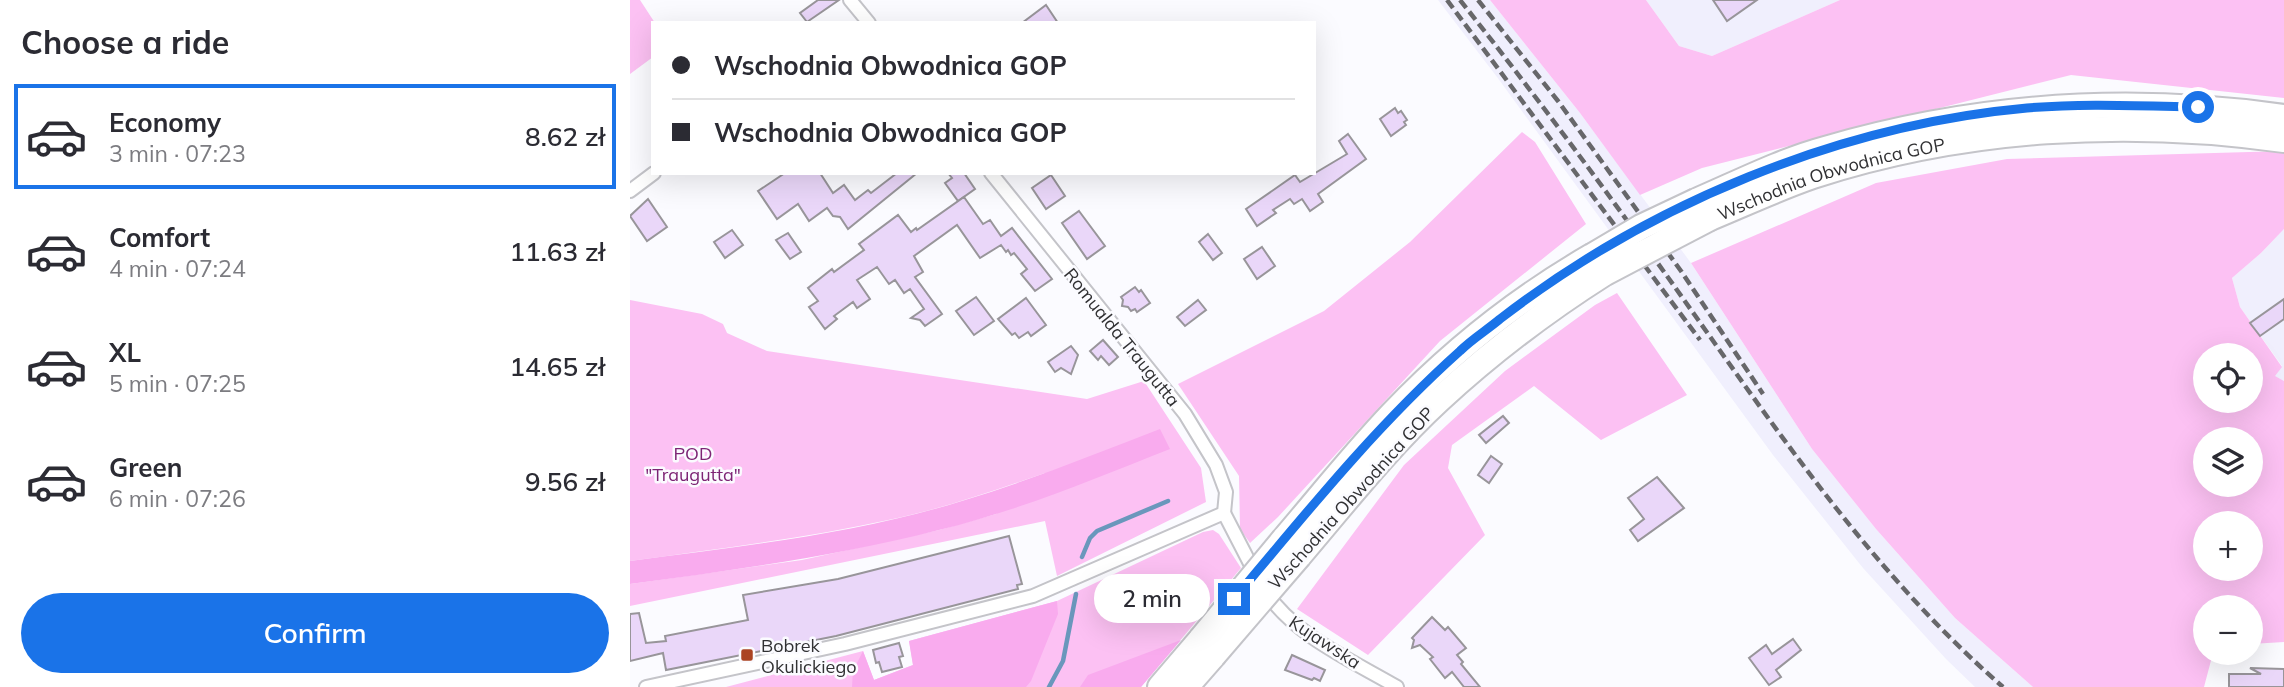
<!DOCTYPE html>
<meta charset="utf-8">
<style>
:root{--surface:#fff;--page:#f2f2f3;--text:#2b2b33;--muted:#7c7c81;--line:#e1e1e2;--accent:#1a73e8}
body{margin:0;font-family:Mulish,sans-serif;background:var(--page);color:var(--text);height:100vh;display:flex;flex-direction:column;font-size:26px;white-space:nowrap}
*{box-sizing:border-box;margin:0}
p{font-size:23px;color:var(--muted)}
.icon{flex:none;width:38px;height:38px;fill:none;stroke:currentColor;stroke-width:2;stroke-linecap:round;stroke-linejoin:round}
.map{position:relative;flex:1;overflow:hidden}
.drawer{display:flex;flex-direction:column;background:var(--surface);width:630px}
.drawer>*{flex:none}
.banner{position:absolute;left:21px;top:21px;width:665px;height:154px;border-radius:0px;box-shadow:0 7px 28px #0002;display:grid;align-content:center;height:154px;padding:0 21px;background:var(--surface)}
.tools{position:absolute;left:1563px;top:343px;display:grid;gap:14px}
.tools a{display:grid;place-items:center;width:70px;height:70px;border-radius:50%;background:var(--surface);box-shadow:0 7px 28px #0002;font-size:35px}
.end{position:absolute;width:32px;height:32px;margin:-16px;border:9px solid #1a73e8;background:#fff;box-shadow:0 0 0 4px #fff}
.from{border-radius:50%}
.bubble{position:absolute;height:49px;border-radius:24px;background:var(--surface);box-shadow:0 7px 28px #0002;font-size:23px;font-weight:600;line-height:49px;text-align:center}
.banner b{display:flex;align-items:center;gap:24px;height:66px;font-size:26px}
.banner b+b{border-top:2px solid var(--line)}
.banner i{width:18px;height:18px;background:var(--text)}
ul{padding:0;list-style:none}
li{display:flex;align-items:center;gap:21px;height:105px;margin:0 14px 10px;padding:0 7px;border:4px solid transparent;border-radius:0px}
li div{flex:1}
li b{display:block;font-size:26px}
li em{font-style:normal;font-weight:600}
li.current{border-color:var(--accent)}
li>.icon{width:63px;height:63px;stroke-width:1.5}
h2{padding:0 21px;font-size:32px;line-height:84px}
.primary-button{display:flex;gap:14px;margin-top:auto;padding:14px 21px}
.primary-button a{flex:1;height:80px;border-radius:42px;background:var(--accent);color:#fff;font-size:28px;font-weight:600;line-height:80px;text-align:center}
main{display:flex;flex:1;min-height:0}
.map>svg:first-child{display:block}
</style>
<main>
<section class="drawer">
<h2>Choose a ride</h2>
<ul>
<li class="current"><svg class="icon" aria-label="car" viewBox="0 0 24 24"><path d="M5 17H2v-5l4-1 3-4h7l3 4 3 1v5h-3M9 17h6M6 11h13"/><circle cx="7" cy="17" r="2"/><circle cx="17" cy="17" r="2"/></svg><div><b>Economy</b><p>3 min · 07:23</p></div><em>8.62 zł</em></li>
<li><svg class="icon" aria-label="car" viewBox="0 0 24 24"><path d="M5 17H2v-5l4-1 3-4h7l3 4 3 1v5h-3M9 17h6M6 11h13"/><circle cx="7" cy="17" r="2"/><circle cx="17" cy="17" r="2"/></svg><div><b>Comfort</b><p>4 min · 07:24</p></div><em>11.63 zł</em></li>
<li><svg class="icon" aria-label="car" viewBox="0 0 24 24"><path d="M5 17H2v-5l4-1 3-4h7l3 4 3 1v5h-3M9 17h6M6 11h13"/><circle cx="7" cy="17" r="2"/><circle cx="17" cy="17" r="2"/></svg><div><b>XL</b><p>5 min · 07:25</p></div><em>14.65 zł</em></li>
<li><svg class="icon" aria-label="car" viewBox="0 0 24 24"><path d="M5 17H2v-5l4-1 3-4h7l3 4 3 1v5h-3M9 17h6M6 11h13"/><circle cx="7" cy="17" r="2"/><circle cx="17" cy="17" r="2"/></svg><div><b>Green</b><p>6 min · 07:26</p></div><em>9.56 zł</em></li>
</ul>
<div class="primary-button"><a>Confirm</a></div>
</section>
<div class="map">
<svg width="1654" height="687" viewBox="0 0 1654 687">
<rect width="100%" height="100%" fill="#fbfbff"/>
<!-- built -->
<g fill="#f0effd">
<polygon points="808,0 860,0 950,113 1061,263 1182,449 1246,529 1325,618 1403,687 1345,687 1316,659 1233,568 1143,455 867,77"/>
<polygon points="1016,0 1210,0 1082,56 1049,46"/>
<polygon points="1654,229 1654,381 1644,376 1652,366 1610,307 1602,278 1631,253"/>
</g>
<!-- green -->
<g fill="#fcc1f3" fill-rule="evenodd">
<polygon points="0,0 10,0 25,23 23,23 23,57 0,74"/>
<polygon points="860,0 1016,0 1049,46 1082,56 1210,0 1654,0 1654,98 1441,75 1072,168 1010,195 950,113"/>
<polygon points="892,132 905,142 956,224 810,341 648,517 620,543 610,529 609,476 548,384 694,311 780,242"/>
<path d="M1654,151V229L1631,253L1602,278L1610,307L1652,367L1645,376L1654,381V642L1621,644L1620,607H1575V653H1583L1574,687H1403L1325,618L1246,529L1182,449L1061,263L1246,183L1377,159ZM1575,355H1620V401H1575ZM1575,439H1620V485H1575ZM1575,523H1620V569H1575Z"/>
<polygon points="987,293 1057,395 971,440 904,386 822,445 818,468 855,535 738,655 667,609 774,465 875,371 965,305"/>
<path d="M0,300L72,314L93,324L97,333L137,351L457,399L514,381L571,468L576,502L427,576L415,521L0,606V584L172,560L309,530L366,514L415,473C365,490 315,508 263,519C176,538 88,549 0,561Z"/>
<polygon points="583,530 589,534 611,568 511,687 96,687 233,651 244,680 283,665 279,641 427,601 573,532"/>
</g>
<!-- forest -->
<g fill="#f9abee">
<path d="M530,429L540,449C464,479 388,511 309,530C207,556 104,570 0,584V561C112,546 227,534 335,500C401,480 465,454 530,429Z"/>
<polygon points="427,601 428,614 401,681 396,687 222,687 223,671 233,651 244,680 283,665 279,641"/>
<polygon points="551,640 511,687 450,687 458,675"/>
</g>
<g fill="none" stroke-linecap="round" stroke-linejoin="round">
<!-- stream -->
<g stroke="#6a97bc" stroke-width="4.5">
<polyline points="452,557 460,538 467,531 538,501"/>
<polyline points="419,687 433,661 446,594"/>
</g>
</g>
<!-- building -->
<g fill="#ead7f9" stroke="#98959a" stroke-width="2">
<polygon points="188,0 209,0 177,22 170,13"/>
<polygon points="1083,0 1127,0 1097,21"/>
<polygon points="416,5 428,23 392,23"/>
<polygon points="765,108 768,113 771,111 777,120 774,122 776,125 761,136 750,119"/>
<polygon points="718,134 736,159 688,194 693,202 680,211 672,199 664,204 660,199 643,210 646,213 627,226 616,209 665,175 670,182 717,154 709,141"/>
<polygon points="155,173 190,173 203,193 214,185 225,200 238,190 241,193 267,173 287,173 218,229 210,217 203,216 197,208 179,221 168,204 147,219 128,191"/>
<polygon points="318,173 334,173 345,189 328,201 315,183 322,178"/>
<polygon points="421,175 435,196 416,209 402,188"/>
<polygon points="334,197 353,224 360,220 371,236 382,228 422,279 405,291 391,274 397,269 384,253 381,255 378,250 376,252 371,245 350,258 327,225 284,256 293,272 285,277 312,314 295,326 290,320 281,318 294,309 280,289 274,293 265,280 259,284 247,267 227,280 240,299 227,308 223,302 204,316 207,319 195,329 179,307 188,301 178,288 202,269 204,272 234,250 229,244 268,215 281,232 286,228 287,230"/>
<polygon points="18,199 37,227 17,241 0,216"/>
<polygon points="449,211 475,246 457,259 432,223"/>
<polygon points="102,230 113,245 95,258 84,242"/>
<polygon points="158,233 171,252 160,259 146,240"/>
<polygon points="578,234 592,253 583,260 569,242"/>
<polygon points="632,247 645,266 627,279 614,259"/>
<polygon points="505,287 509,292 511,290 520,303 507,312 505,309 501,311 498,307 492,306 493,300 491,297"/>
<polygon points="346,297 364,321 344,335 326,311"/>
<polygon points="396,298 416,325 401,336 398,332 389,338 385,333 382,335 368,319"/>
<polygon points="1654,299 1654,319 1630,336 1620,323"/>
<polygon points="568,300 576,310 555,326 547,317"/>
<polygon points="473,340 488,357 479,365 471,356 468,360 460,351"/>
<polygon points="441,346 448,355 441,374 431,368 425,372 418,362"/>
<polygon points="873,416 879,423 856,443 849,435"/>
<polygon points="861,456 872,464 859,483 848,475"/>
<polygon points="1027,477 1054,508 1008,541 1000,530 1014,519 998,498"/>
<polygon points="379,536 392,584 387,585 388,589 206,636 36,670 33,653 0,661 0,614 9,613 16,643 36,641 35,636 118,620 113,595 208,579"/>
<polygon points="802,617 815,630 818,627 836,648 827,655 833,662 831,664 850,687 834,687 822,672 815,678 800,659 803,657 790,645 782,648 784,640 782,638"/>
<polygon points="1163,639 1171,650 1146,670 1151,677 1139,685 1119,658 1136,645 1142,654"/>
<polygon points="269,643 273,656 269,657 272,667 252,672 249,662 246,663 243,650"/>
<polygon points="662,655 695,670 690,681 684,678 682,680 655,670"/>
<polygon points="1620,668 1654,669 1654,687 1599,687 1599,674 1631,674"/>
</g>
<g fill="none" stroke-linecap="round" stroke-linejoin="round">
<!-- street casing -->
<g stroke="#c4c4c9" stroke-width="16">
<g id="street">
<polyline points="220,0 239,23"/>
<polyline points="361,173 555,414 586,465 596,492 594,513"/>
<polyline points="0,191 24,173"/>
<polyline points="594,513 626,575"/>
<path d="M635,591C665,636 721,660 767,687"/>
<polyline points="16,687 215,644 403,596 594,513"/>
</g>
</g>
<!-- highway casing -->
<g stroke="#c4c4c9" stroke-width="28">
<g id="highway">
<path d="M1066,201C1108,183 1151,161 1195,149C1345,105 1500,95 1654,117"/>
<path id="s1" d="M1080,218C1114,204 1148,188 1183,176C1334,127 1497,118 1654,140"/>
<path d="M654,539C690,497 724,454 762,414C820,353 889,298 962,256"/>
<path d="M669,556C714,503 758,447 809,400C861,352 915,311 975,273"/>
<polyline points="530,687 571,639"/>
<polyline points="556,687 583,656"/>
</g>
</g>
<!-- street -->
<use href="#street" stroke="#fff" stroke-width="12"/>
<!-- highway -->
<use href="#highway" stroke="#fff" stroke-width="24"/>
<!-- rail -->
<g stroke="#67676a" stroke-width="4.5" stroke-dasharray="10 5" stroke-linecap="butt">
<polyline points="817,0 1070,340"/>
<path d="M830,0C911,102 989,208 1064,314C1157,445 1250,580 1373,687"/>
<polyline points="848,0 928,101 1051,271 1133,394"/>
</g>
<!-- highway-bridge casing -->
<g stroke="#c4c4c9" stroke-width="28" stroke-linecap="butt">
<g id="highway-bridge">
<polyline points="962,256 1011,227 1066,201"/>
<polyline points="975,273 1080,218"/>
<polyline points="571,639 654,539"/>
<polyline points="583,656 669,556"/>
</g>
</g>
<!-- highway-bridge -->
<use href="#highway-bridge" stroke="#fff" stroke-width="24"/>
</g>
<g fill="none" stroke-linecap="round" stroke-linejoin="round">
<!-- route -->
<path stroke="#1a73e8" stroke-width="9" d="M604,599C676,513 746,426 830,351C842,339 857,330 870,319C1019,204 1209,125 1397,108C1454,103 1511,106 1568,107"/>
</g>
<!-- markers -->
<rect fill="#ab4423" stroke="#fbfbff" stroke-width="2.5" x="110" y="648" width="14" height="14" rx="3.5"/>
<g text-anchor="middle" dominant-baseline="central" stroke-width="5" stroke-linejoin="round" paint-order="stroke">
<!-- street labels -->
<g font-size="18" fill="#313133" stroke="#fbfbff">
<text stroke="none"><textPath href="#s1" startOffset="128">Wschodnia Obwodnica GOP</textPath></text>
<text transform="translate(492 337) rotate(51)">Romualda Traugutta</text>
<text transform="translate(721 498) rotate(-48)">Wschodnia Obwodnica GOP</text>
<text transform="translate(695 642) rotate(33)">Kujawska</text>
</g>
<!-- park labels -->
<g font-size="18" fill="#7d2475" stroke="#fbfbff">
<text x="63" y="453">POD<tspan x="63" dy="21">"Traugutta"</tspan></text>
</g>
<!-- poi labels -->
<g font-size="18" fill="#313133" stroke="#fbfbff" text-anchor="start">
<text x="131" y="645">Bobrek<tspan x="131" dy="21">Okulickiego</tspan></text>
</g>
</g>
</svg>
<div class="tools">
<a><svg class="icon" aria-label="locate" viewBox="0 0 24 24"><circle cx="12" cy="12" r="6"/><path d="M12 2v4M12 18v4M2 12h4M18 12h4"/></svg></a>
<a><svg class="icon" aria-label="layers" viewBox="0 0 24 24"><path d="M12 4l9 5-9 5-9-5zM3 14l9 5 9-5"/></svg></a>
<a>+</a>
<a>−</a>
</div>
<i class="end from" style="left:1568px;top:107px"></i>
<i class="end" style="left:604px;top:599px"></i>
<div class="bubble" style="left:464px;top:574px;width:116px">2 min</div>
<div class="banner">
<b><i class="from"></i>Wschodnia Obwodnica GOP</b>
<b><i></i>Wschodnia Obwodnica GOP</b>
</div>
</div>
</main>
